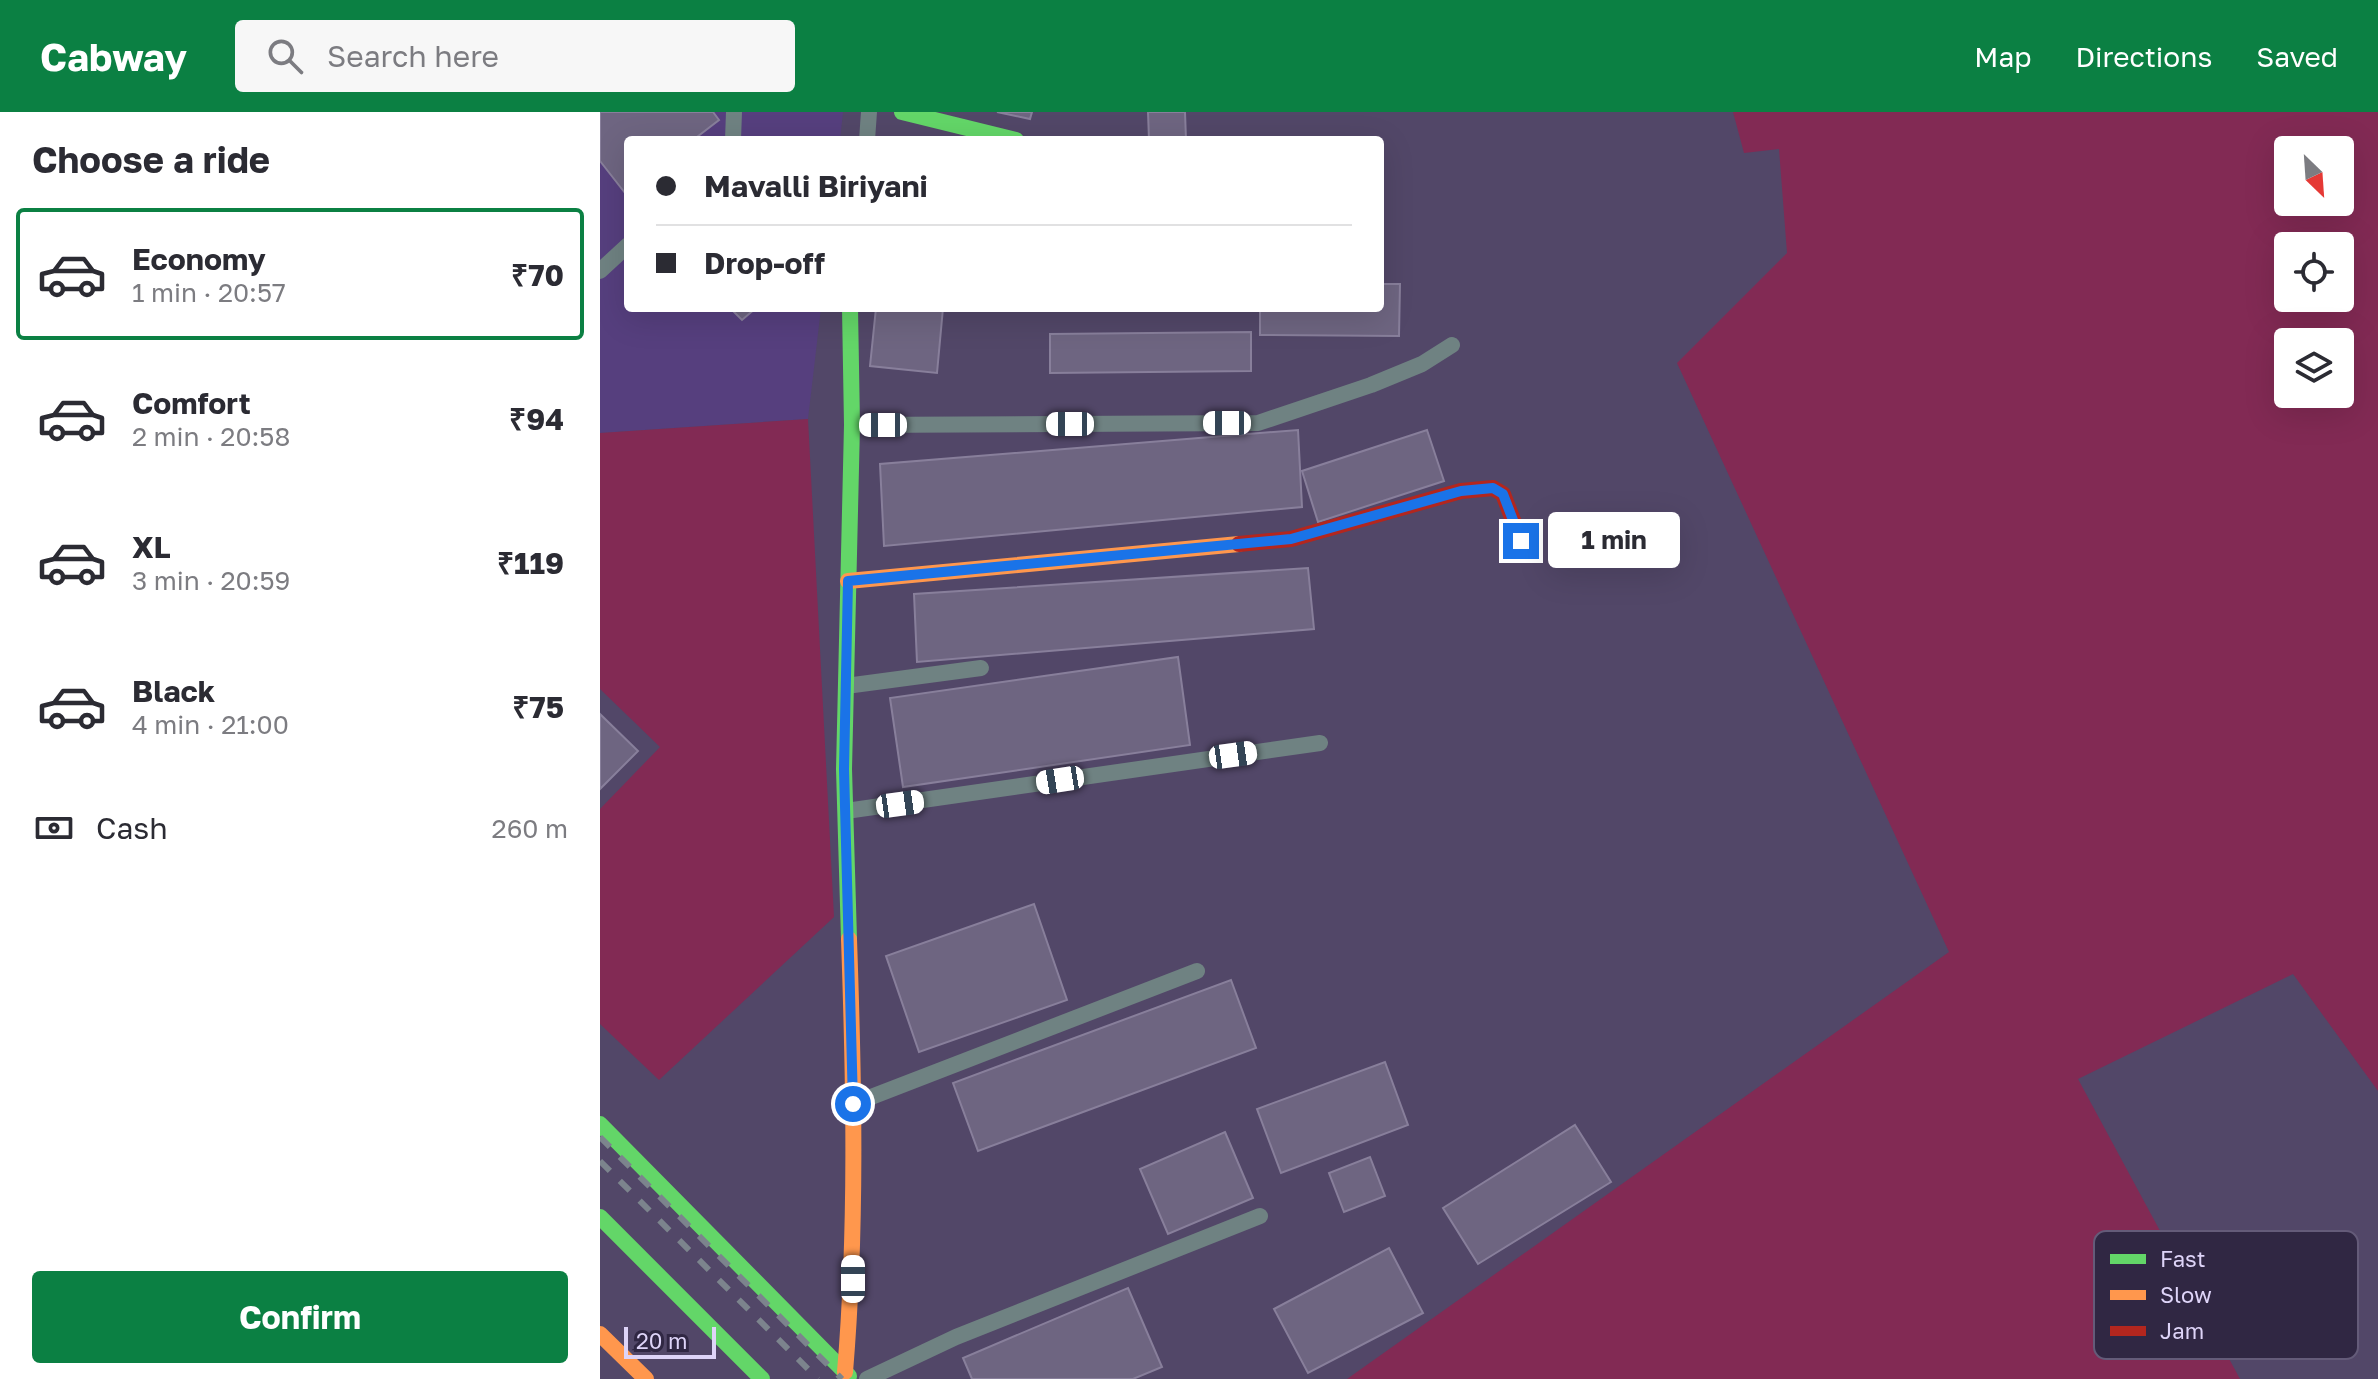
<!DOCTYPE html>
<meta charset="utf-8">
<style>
:root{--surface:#fff;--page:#f7f7f7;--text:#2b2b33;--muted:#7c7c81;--line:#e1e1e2;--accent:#0b8043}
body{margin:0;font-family:"Golos Text",sans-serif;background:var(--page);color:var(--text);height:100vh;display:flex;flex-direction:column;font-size:30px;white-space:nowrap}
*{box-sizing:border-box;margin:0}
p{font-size:26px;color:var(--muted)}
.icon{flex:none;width:44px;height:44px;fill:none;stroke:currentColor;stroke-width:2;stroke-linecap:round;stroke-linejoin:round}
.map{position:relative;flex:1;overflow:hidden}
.sheet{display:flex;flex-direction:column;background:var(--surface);width:600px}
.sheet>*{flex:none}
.top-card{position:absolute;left:24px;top:24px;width:760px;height:176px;border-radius:8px;box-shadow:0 8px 32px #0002;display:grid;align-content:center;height:176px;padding:0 32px;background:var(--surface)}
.needle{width:52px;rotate:155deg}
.controls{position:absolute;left:1674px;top:24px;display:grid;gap:16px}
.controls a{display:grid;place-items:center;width:80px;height:80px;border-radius:8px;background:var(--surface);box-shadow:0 8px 32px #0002;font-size:40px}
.scale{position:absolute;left:24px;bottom:20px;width:92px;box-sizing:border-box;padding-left:8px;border:4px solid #ded4f8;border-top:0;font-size:22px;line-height:28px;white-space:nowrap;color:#ded4f8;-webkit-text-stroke:6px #302743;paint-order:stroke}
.end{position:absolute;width:36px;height:36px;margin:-18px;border:10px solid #1a73e8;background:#fff;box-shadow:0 0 0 4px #fff}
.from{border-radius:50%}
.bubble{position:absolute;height:56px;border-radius:8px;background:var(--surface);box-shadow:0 8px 32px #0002;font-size:26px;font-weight:700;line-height:56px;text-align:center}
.car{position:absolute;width:24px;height:48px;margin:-24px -12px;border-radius:10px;box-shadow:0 0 6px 2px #0007;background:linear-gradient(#fff 24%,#345 0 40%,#fff 0 76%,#345 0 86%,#fff 0)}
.top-card b{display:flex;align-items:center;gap:28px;height:76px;font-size:30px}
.top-card b+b{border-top:2px solid var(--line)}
.top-card i{width:20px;height:20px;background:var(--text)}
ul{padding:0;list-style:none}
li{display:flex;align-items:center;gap:24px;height:132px;margin:0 16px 12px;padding:0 16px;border:4px solid transparent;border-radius:8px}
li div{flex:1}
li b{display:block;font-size:30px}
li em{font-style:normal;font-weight:700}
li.selected{border-color:var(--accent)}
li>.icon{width:72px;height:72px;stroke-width:1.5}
h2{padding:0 32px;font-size:36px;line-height:96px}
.pay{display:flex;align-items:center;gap:20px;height:88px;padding:0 32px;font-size:30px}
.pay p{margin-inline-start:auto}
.primary-button{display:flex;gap:16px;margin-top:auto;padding:16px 32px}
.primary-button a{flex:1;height:92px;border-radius:8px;background:var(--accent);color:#fff;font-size:32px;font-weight:700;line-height:92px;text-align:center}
header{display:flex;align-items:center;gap:48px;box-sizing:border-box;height:112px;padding:0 40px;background:var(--accent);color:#fff}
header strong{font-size:38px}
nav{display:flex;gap:44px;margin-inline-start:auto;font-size:28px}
.search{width:560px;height:72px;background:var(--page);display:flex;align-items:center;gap:20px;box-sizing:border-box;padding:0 28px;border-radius:8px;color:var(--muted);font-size:30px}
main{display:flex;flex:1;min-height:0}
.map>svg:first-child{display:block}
</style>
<header>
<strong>Cabway</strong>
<div class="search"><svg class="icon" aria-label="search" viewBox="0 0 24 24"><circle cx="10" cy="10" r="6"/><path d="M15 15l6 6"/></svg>Search here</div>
<nav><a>Map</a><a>Directions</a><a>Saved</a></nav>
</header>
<main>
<section class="sheet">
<h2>Choose a ride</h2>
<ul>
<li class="selected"><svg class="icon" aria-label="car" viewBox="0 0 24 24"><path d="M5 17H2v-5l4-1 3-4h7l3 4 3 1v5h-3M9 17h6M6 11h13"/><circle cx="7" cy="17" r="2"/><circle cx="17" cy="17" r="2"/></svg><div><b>Economy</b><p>1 min · 20:57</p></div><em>₹70</em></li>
<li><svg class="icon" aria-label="car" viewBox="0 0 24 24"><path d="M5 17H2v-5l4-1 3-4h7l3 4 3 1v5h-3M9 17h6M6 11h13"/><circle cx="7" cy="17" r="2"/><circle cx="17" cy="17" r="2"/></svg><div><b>Comfort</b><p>2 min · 20:58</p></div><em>₹94</em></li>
<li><svg class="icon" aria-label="car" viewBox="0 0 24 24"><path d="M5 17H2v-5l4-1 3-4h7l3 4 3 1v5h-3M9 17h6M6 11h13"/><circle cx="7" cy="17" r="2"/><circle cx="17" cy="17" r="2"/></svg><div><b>XL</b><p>3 min · 20:59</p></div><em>₹119</em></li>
<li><svg class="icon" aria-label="car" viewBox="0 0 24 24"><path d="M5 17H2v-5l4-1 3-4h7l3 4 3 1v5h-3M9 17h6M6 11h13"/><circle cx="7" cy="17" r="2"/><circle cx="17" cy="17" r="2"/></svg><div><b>Black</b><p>4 min · 21:00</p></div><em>₹75</em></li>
</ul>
<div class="pay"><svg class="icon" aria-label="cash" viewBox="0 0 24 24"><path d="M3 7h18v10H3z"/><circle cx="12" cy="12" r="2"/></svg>Cash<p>260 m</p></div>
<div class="primary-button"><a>Confirm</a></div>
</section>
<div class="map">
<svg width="1778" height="1267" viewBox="0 0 1778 1267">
<rect width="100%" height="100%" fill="#524768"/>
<!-- built -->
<polygon fill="#563f7e" points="0,0 243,0 240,28 28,28 28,196 221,196 208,307 0,321"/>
<!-- green -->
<g fill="#822a54" fill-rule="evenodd">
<path d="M1133,0H1778V979L1693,862L1478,967L1640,1267H747L1349,840L1077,251L1187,141L1179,37L1144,41ZM1740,38V90H1688V38ZM1688,134H1740V186H1688ZM1688,230H1740V282H1688Z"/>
<polygon points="208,307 234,805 59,968 0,912 0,697 60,635 0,577 0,321"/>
</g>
<!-- building -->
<g fill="#6e6581" stroke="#887f9b" stroke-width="2">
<polygon points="0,0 113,0 119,8 93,28 28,28 28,79 25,81 0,49"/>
<polygon points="397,0 432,0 430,7"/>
<polygon points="548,0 585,0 586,28 549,28"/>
<polygon points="780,172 800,172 799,224 660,223 660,196 780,196"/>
<polygon points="130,196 156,196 142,208"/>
<polygon points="276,196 343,196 337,261 270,254"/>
<polygon points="651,220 651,259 450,261 450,222"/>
<polygon points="698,318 702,395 284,434 280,352"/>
<polygon points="827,318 844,369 718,410 702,359"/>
<polygon points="708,456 714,517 317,550 314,482"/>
<polygon points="578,545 590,633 303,675 290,586"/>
<polygon points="0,602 38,639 0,677"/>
<polygon points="434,792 467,888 319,940 286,844"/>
<polygon points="631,868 656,936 378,1039 353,971"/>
<polygon points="785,950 808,1013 681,1061 657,997"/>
<polygon points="975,1013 1011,1070 878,1152 843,1096"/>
<polygon points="625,1020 653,1086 568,1122 540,1057"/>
<polygon points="770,1045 785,1084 744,1100 729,1061"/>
<polygon points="789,1136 823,1201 708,1261 674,1197"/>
<polygon points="528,1176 562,1255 533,1267 372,1267 363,1246"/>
</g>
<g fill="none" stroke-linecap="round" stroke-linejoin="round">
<!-- lane -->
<g stroke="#6f8282" stroke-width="16">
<polyline points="133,28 134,0"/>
<polyline points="0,159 28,133"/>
<polyline points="246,574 381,556"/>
<polyline points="246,699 720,631"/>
<polyline points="267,1267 356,1225 660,1104"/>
</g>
<!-- street -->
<g stroke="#6f8282" stroke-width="16">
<polyline points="267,28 269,0"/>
<polyline points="252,313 658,311 771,273 822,252 852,233"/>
<polyline points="253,992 597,859"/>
</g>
<!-- fast -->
<g stroke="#63d668" stroke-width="16">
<polyline points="302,0 416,28"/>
<polyline points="249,827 244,657 252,313 250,196"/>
<polyline points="0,1012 249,1264"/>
<polyline points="0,1105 162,1267"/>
</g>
<!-- slow -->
<g stroke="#ff974d" stroke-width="16">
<polyline points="248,469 639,432"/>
<polyline points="0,1222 46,1267"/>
<path d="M245,1260C257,1116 254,971 249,827"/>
</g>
<!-- jam -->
<polyline stroke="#b3261e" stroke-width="16" points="639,432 691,427 861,379 893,376 903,382 921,429"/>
<!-- rail -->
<g stroke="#7c848d" stroke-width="6" stroke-dasharray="14 14" stroke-linecap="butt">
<polyline points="0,1025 242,1267"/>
<polyline points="0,1049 218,1267"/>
</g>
</g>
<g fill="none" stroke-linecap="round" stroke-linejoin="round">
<!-- route -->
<polyline stroke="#1a73e8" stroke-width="10" points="253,992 244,657 248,469 691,427 861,379 893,376 903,382 921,429"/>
</g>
<!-- legend -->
<rect x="1494" y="1119" width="264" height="128" rx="12" fill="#302743" stroke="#645b79" stroke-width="2"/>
<rect x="1510" y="1142" width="36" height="10" fill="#63d668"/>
<rect x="1510" y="1178" width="36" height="10" fill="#ff974d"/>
<rect x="1510" y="1214" width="36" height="10" fill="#b3261e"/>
<g font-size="22" fill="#ded4f8">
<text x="1560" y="1155">Fast</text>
<text x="1560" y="1191">Slow</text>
<text x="1560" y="1227">Jam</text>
</g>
</svg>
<div class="controls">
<a><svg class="needle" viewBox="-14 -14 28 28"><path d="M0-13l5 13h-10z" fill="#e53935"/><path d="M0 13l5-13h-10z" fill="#7c7c81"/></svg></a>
<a><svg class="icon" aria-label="locate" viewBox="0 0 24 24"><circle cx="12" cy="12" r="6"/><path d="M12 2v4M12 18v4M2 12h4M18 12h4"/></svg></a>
<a><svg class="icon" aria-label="layers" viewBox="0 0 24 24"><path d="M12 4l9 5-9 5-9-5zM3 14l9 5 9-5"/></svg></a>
</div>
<div class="scale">20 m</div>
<i class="end from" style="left:253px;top:992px"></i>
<i class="end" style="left:921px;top:429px"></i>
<div class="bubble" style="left:948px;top:400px;width:132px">1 min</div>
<i class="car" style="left:627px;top:311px;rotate:270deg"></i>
<i class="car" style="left:470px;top:312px;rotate:270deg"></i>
<i class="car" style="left:283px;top:313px;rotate:270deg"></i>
<i class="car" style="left:633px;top:643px;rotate:82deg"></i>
<i class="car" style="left:460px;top:668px;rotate:261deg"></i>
<i class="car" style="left:300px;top:692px;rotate:82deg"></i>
<i class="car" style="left:253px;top:1167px;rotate:0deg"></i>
<div class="top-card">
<b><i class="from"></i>Mavalli Biriyani</b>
<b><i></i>Drop-off</b>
</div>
</div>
</main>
